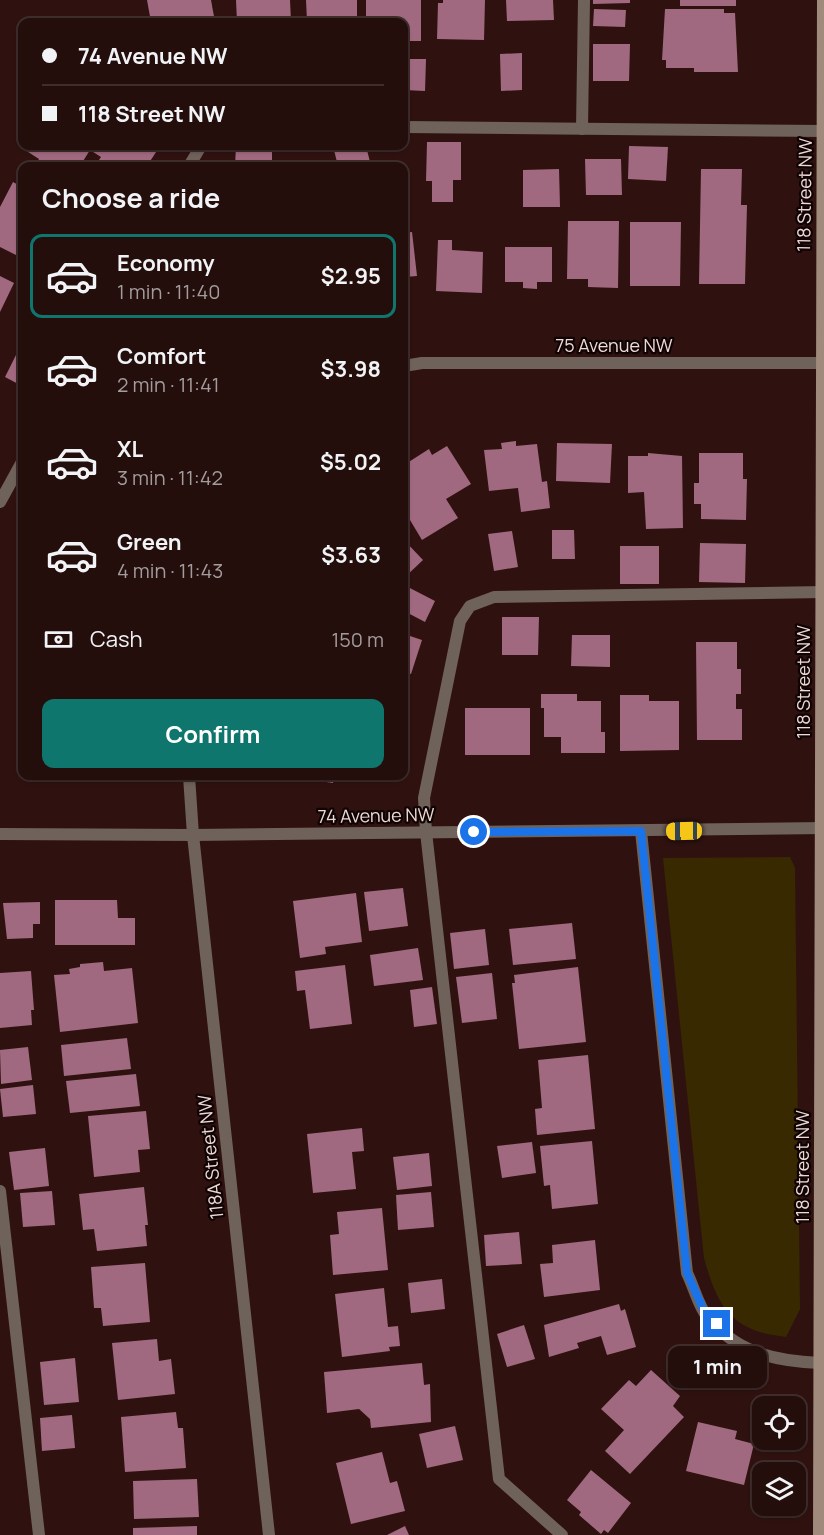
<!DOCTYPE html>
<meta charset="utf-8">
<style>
:root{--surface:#230e0c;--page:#2f1c1a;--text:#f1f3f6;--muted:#a39c9d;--line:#402e2d;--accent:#0f766e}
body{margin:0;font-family:Manrope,sans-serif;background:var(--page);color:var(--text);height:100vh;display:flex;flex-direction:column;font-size:22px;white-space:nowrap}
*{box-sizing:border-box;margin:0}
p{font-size:20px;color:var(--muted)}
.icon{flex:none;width:33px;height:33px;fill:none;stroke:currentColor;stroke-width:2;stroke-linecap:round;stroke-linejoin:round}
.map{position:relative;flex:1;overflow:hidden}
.details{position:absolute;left:18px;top:162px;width:390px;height:618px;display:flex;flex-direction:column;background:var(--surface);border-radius:12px;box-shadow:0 2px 4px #0004,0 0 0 2px var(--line)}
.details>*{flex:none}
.hud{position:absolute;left:18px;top:18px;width:390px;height:132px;border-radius:12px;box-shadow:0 2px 4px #0004,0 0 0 2px var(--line);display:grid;align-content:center;height:132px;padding:0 24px;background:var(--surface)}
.controls{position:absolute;left:752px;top:1396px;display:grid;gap:12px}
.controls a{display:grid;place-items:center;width:54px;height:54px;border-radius:12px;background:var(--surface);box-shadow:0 2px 4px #0004,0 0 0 2px var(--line);font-size:30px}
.end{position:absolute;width:27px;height:27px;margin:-14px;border:8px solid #1a73e8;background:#fff;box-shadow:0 0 0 3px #fff}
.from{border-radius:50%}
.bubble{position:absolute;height:42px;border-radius:12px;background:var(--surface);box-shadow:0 2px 4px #0004,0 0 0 2px var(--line);font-size:20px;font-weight:700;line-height:42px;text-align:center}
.car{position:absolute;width:18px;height:36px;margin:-18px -9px;border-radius:8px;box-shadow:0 0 4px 2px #0007;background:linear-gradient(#f5c518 24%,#345 0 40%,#f5c518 0 76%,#345 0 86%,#f5c518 0)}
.hud b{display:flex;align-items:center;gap:21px;height:57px;font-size:22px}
.hud b+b{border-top:2px solid var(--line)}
.hud i{width:15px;height:15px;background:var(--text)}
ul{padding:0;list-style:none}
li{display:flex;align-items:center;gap:18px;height:84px;margin:0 12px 9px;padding:0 12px;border:3px solid transparent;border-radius:12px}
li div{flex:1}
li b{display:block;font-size:22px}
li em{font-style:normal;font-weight:700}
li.current{border-color:var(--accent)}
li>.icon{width:54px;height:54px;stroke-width:1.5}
h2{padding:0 24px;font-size:27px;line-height:72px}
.pay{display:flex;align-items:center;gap:15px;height:66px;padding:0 24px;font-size:22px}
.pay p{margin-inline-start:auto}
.cta{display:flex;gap:12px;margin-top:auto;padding:12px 24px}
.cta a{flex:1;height:69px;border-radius:12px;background:var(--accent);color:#fff;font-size:24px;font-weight:700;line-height:69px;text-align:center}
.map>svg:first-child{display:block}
</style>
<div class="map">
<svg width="824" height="1535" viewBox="0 0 824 1535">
<rect width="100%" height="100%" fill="#2f1210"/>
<!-- green -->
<path fill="#382900" d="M790,857L795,868L800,1309L786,1337C731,1331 718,1308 704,1258L663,858Z"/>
<!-- building -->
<g fill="#a1697f">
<polygon points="147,0 211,0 215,22 151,22"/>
<polygon points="236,0 290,0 291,22 237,22"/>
<polygon points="306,0 357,0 357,22 307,22"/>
<polygon points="366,0 421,0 421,41 404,41 404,22 366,22"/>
<polygon points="443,0 485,0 484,40 437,39 438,3 443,3"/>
<polygon points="506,0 553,0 554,20 507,21"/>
<polygon points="593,0 630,0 630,3 593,4"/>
<rect x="680" y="0" width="56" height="6"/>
<polygon points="594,9 626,10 625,27 593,26"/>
<polygon points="665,9 724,9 724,13 735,13 738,72 694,72 694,68 666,68 666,60 662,60"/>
<polygon points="593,44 630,44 629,81 593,81"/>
<polygon points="522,53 522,90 501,91 500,54"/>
<polygon points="404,59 426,59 425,91 404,90"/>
<polygon points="427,142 461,142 461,180 453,180 453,202 432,202 432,181 426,181"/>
<polygon points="27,146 153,146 158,149 147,166 95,166 101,157 90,150 80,166 75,163 73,166 35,166 39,159 25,150"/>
<polygon points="236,146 272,146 272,166 235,166"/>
<polygon points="333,146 366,146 371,166 338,166"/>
<polygon points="629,146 668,147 666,181 628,179"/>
<polygon points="585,159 621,159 622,195 586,195"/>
<polygon points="559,169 560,207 523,207 523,170"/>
<polygon points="701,169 742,169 741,205 747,205 745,284 699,284"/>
<polygon points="13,182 22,187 22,258 0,247 0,207"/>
<polygon points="568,221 619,221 618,288 588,287 588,279 567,279"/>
<polygon points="630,222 681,222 680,286 630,286"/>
<polygon points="412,232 417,276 404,277 404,233"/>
<polygon points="438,240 452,240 452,250 483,252 482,293 436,291"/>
<polygon points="505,247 552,247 552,282 537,282 537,289 523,288 523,282 505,282"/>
<polygon points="0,276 14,283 0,312"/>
<polygon points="22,343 22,386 5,377"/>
<polygon points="516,441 516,446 537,444 542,482 547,481 550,508 521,512 518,488 489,491 484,450 502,449 501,443"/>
<polygon points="557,443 612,444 610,483 556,481"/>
<polygon points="447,446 471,484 446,499 458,518 422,540 404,510 404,465 429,449 432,455"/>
<polygon points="648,453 682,456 683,528 646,529 644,492 628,493 628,456 648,456"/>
<polygon points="699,453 743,453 743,479 747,479 746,520 701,519 701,504 694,504 694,483 699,483"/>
<polygon points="552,530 574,530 575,559 552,559"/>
<polygon points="512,531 518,567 494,571 488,534"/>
<polygon points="404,540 423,560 404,578"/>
<polygon points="700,543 746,544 745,583 699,582"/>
<rect x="620" y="546" width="39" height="38"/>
<polygon points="404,585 435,601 425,622 404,611"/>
<polygon points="502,617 539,617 538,655 502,655"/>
<polygon points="404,634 422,640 411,674 404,672"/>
<polygon points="572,635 610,635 610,667 571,666"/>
<polygon points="696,642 737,642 737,669 741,669 741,694 736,694 736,709 742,709 742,740 697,740"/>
<polygon points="541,694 577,694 577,701 601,701 601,732 605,732 605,753 561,753 561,737 544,737 544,708 541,708"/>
<polygon points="620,695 649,695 649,701 679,701 679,750 620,751"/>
<rect x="465" y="708" width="65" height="47"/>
<polygon points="286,776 334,776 333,783"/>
<polygon points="403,888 408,926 369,931 364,892"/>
<polygon points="356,893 362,942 325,947 326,954 300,958 293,901"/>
<polygon points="55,900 117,900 118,918 135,918 135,945 55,945"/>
<polygon points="40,902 40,924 33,924 33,938 7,939 3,903"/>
<polygon points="572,923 576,959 513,965 509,929"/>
<polygon points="485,929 489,965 454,969 450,933"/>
<polygon points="418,948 423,980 374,986 370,955"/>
<polygon points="103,962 104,971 132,968 138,1023 60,1032 54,975 70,974 69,969 80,967 80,964"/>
<polygon points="345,965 352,1024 310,1029 305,990 297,991 295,971"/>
<polygon points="578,967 586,1042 519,1049 512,983 515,983 514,975"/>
<polygon points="31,971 34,1010 31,1010 32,1025 0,1028 0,973"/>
<polygon points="492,973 497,1019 462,1023 456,977"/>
<polygon points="432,987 437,1024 414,1027 410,990"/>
<polygon points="127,1038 131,1069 64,1076 61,1045"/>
<polygon points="28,1047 32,1080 1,1084 0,1050"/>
<polygon points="588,1055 595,1129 537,1135 535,1109 542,1108 538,1060"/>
<polygon points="136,1074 140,1106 70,1113 66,1081"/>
<polygon points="33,1085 36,1114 3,1117 0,1089"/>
<polygon points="146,1111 150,1149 138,1150 140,1172 94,1177 88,1116"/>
<polygon points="362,1128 364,1151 352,1152 356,1189 313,1193 307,1134"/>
<polygon points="592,1141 598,1204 552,1209 550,1185 544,1186 540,1146"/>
<polygon points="532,1142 536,1173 502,1178 497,1146"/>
<polygon points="45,1148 49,1186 14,1190 9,1152"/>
<polygon points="429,1153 432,1186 397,1190 393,1157"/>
<polygon points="144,1187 148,1225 145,1225 147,1246 97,1251 94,1229 83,1230 79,1194"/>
<polygon points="52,1191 55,1225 23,1227 20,1193"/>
<polygon points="431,1192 434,1227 398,1230 396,1195"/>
<polygon points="382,1208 388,1270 333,1275 330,1235 339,1234 337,1212"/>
<polygon points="519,1232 522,1264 486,1266 484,1235"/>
<polygon points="595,1240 600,1290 544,1297 540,1264 553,1263 552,1245"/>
<polygon points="145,1263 150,1322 103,1326 101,1308 94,1308 91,1267"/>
<polygon points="442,1279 445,1309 411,1313 408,1283"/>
<polygon points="384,1288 388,1327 398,1326 400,1346 389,1347 390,1351 342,1357 335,1294"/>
<polygon points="619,1304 621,1311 625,1309 636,1347 607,1355 601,1336 577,1343 579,1348 549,1357 544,1325"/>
<polygon points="524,1325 535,1359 507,1367 497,1334"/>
<polygon points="157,1339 159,1361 171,1359 175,1394 118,1400 112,1343"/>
<polygon points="75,1358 79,1402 44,1405 40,1362"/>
<polygon points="422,1363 424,1385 430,1384 431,1422 371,1428 370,1419 359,1409 327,1413 324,1372"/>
<polygon points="651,1370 680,1396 673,1406 684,1417 630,1474 605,1451 624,1430 601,1409 629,1380 636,1386"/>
<polygon points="176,1412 178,1428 183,1428 186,1468 125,1472 121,1417"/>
<polygon points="72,1415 75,1448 42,1451 40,1418"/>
<polygon points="698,1422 737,1431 735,1439 754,1444 744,1485 686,1471"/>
<polygon points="455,1426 463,1460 427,1468 419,1434"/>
<polygon points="382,1452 390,1483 397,1481 405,1511 351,1524 336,1463"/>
<polygon points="591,1470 631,1503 608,1533 604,1530 601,1534 579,1515 581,1512 567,1500"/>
<polygon points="197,1479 199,1517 134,1519 133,1481"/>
<polygon points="197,1526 197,1535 133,1535 133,1528"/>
<polygon points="405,1526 409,1535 387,1535"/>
</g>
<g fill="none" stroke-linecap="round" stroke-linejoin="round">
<!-- lane -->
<g stroke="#6f625a" stroke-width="12">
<polyline points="404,127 824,131"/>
<polyline points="582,129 584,0"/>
<polyline points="189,166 201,146"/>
<polyline points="0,502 22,462"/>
<polyline points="0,1191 39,1535"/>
<polyline points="562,1535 499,1479 426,832 424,798 460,621 470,606 494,597 824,592"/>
</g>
<!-- street -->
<g stroke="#6f625a" stroke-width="12">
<polyline points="404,366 422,363 824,363"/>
<polyline points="189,776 193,835 269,1535"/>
<path d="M641,831L687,1273C693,1285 697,1301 704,1312C733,1352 773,1361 820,1363"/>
<polyline points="0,834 193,835 824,828"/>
</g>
<!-- secondary -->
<polyline stroke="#9f8a7c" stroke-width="12" points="819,1535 823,0"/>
</g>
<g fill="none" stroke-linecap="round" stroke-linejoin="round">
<!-- route -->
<polyline stroke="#1a73e8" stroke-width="8" points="474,832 641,831 687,1273 704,1311 717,1324"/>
</g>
<g text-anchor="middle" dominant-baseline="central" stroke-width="4.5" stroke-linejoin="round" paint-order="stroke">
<!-- street labels -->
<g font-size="18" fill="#eed9d6" stroke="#0f0403">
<text transform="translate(804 195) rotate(-89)">118 Street NW</text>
<text x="614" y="345">75 Avenue NW</text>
<text transform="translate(803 682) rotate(-90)">118 Street NW</text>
<text transform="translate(376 815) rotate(-1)">74 Avenue NW</text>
<text transform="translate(210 1157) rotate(-96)">118A Street NW</text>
<text transform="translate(802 1167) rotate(-90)">118 Street NW</text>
</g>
</g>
</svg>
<div class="controls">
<a><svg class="icon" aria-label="locate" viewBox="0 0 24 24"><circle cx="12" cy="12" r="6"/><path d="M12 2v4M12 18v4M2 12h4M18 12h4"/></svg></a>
<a><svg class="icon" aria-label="layers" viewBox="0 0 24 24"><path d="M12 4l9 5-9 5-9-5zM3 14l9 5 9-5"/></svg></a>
</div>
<i class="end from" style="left:474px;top:832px"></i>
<i class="end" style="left:717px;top:1324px"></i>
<div class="bubble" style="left:668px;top:1346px;width:99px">1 min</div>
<i class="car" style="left:684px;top:831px;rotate:269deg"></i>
<div class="hud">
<b><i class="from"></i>74 Avenue NW</b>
<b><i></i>118 Street NW</b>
</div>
<section class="details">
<h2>Choose a ride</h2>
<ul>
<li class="current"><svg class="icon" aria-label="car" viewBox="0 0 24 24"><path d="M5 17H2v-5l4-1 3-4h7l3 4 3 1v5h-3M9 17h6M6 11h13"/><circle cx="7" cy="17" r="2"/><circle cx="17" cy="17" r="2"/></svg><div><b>Economy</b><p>1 min · 11:40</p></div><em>$2.95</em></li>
<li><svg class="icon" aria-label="car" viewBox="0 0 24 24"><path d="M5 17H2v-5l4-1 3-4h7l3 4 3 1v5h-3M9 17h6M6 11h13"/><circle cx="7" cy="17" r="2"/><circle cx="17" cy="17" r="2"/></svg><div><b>Comfort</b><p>2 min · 11:41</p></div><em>$3.98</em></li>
<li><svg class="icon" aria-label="car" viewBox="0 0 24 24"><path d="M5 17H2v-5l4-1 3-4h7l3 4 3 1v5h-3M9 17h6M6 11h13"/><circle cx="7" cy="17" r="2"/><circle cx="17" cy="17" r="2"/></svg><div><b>XL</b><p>3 min · 11:42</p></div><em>$5.02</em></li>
<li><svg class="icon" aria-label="car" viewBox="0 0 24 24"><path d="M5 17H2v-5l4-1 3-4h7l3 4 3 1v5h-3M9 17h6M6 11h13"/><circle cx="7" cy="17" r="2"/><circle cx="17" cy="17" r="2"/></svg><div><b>Green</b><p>4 min · 11:43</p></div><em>$3.63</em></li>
</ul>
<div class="pay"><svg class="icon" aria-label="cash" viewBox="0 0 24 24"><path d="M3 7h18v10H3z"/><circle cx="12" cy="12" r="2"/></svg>Cash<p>150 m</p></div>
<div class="cta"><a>Confirm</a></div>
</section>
</div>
